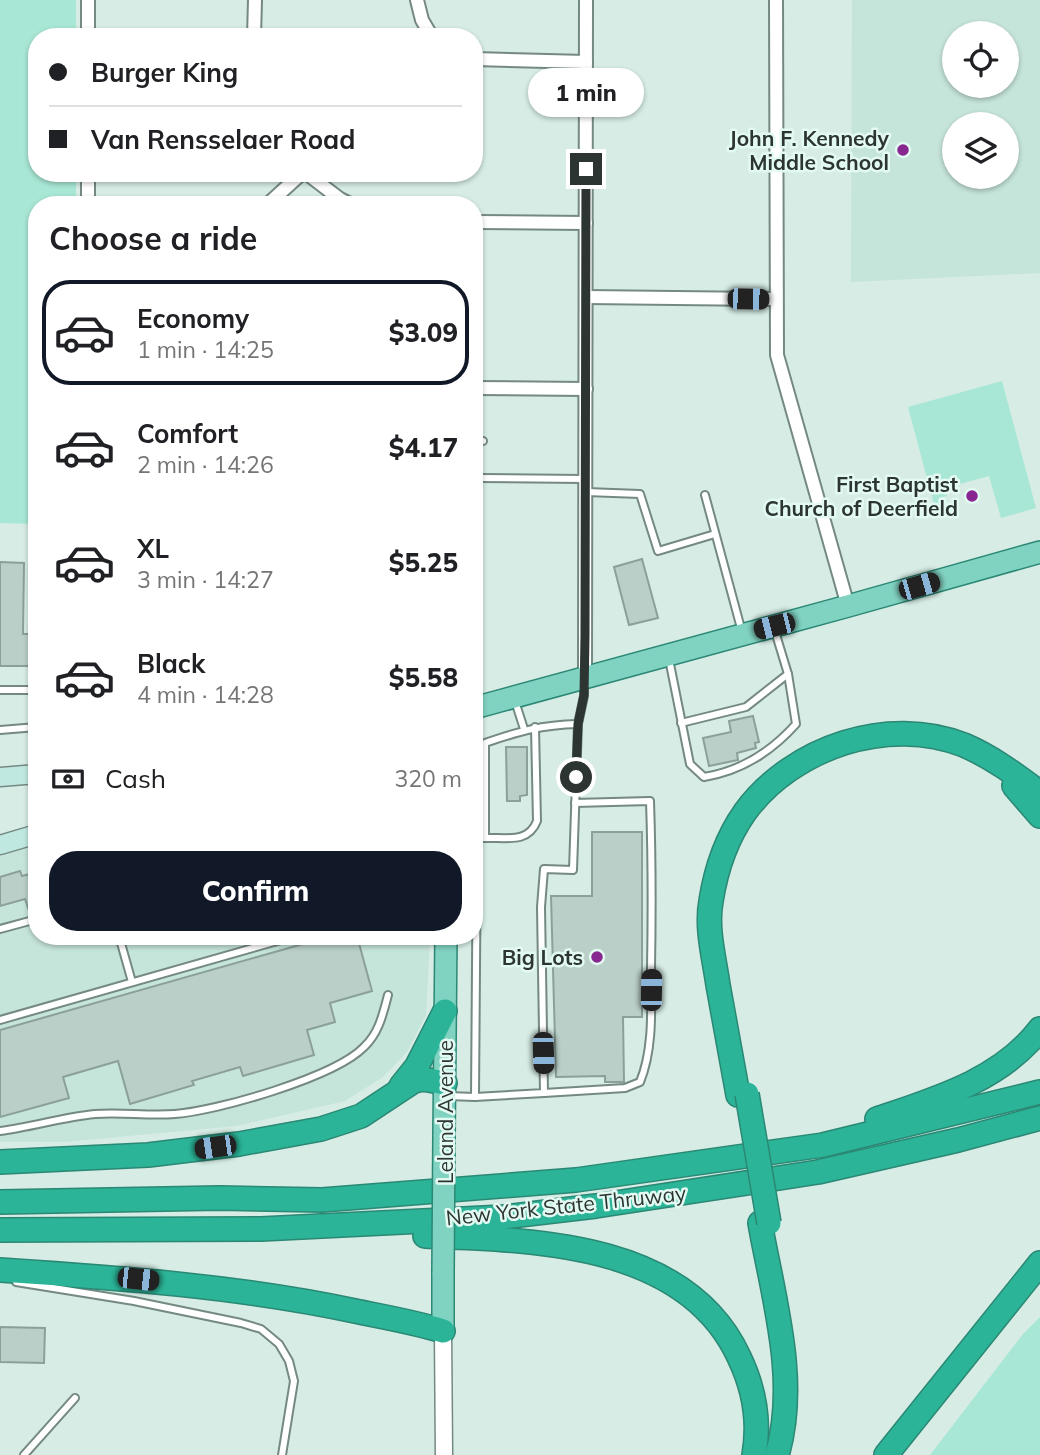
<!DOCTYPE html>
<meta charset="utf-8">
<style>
:root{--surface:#fff;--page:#f2f2f2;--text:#202124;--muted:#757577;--line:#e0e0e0;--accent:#111827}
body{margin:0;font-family:Mulish,sans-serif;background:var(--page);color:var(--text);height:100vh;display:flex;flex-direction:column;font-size:26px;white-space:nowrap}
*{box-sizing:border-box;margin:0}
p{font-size:23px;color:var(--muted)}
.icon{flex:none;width:38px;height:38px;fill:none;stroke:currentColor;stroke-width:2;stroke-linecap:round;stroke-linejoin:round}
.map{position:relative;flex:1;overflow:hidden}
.sheet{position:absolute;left:28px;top:196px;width:455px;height:749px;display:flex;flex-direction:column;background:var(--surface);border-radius:28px;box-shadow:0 2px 5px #0004}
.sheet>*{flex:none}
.top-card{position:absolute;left:28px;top:28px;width:455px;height:154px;border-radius:28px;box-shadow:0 2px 5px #0004;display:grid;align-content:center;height:154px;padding:0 21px;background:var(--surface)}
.controls{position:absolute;left:942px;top:21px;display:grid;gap:14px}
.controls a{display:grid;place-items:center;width:77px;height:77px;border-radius:50%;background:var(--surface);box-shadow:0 2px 5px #0004;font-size:35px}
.end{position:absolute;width:32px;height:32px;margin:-16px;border:9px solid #2c3532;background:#fff;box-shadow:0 0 0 4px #fff}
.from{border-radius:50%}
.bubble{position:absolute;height:49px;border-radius:24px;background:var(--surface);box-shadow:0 2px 5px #0004;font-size:23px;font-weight:800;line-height:49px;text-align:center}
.car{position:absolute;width:21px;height:42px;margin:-21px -10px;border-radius:9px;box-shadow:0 0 5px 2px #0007;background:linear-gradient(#222 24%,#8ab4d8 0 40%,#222 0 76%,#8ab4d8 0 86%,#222 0)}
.top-card b{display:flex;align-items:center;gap:24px;height:66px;font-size:26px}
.top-card b+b{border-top:2px solid var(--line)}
.top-card i{width:18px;height:18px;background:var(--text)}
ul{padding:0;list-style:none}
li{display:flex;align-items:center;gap:21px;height:105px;margin:0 14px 10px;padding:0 7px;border:4px solid transparent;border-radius:28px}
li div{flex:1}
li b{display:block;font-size:26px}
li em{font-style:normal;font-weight:800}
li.current{border-color:var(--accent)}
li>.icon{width:63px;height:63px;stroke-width:1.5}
h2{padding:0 21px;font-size:32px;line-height:84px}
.pay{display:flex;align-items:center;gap:18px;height:77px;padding:0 21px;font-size:26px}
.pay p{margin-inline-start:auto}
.action{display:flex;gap:14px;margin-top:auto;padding:14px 21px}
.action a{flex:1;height:80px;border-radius:28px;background:var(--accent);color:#fff;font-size:28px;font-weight:800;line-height:80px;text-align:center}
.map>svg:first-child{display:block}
</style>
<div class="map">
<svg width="1040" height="1455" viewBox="0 0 1040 1455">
<rect width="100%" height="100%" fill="#d6ece5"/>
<!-- built -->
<g fill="#c5e4da" fill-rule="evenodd">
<path d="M852,0H1040V273L851,282ZM954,33H1006V86H954ZM954,124H1006V177H954Z"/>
<polygon points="37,844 37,936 430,936 426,1015 407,1052 383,1077 345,1101 237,1126 63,1142 0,1142 0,854"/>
</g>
<!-- green -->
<g fill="#a8e7d5">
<polygon points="0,0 76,0 76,37 37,37 37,173 76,173 76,205 37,205 37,524 0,523"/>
<polygon points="1002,381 1036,508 1001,518 989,476 945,488 947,496 939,498 940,507 935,508 908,407"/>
<polygon points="1040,1317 1040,1455 930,1455 1023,1334"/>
</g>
<!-- building -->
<g fill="#b9cfc8" stroke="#8ba099" stroke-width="2">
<polygon points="642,559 658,618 629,625 614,567"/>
<polygon points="0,562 24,563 23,634 29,634 29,666 0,666"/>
<polygon points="753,716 759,742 755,743 756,748 737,753 738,760 709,766 703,738 731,732 729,721"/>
<polygon points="506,747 527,747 527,795 520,796 520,801 507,801"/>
<polygon points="592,832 642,832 642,1017 623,1017 624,1082 605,1082 605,1076 556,1077 551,896 592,896"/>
<polygon points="20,871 22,876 37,872 37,909 29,911 25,899 0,906 0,877"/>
<polygon points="331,936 357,936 372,991 330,1003 335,1022 307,1030 314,1055 243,1076 240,1067 192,1081 194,1085 130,1104 118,1061 63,1077 69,1098 0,1117 0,1030"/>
<polygon points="0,1327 45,1328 44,1363 0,1362"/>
</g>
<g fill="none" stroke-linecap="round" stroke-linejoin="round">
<!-- service casing -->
<g stroke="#758983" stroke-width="10">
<g id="service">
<polyline points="474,441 483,441"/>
<polyline points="481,478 584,479"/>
<polyline points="586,492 640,494 658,551 715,534"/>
<polyline points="705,495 742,632"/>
<path d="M669,659L690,764L704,777C741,771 771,752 796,724L788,674L774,628"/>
<polyline points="0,690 37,690"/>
<polyline points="515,701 524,729"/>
<polyline points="681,723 746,707 788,674"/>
<polyline points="0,730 37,727"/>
<path d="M484,838C506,837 528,844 537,821L535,727"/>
<path d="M485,838V743C520,731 541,725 578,724"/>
<polyline points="0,929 37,919"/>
<polyline points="119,936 132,982"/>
<polyline points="0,1020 295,936"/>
<path d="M544,1093L625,1088L640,1082C654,1048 651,1006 651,969C652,913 652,858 650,801L575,803"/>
<polyline points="448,1096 475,1097 477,838 474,838"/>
<polyline points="475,1097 544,1093 541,907 544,869 573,870 578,724 584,696 584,682"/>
<path d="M0,1131C32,1127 63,1117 95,1114C121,1112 148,1116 175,1114C217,1111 335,1077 364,1047C379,1033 383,1014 388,995"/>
<polyline points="16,1282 134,1301 241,1323 261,1329 279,1344 289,1361 294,1381 282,1455"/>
<polyline points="24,1455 75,1398"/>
</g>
</g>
<!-- minor casing -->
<g stroke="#758983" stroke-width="16">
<g id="minor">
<polyline points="417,0 422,20 432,37"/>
<polyline points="776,0 777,355 848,606"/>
<polyline points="88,37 88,0"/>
<polyline points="254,37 255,0"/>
<polyline points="474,59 586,62"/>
<polyline points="306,173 340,199 352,205"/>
<polyline points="88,205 88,173"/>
<polyline points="267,205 302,173"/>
<polyline points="474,222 586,223"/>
<polyline points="586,297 775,299"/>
<polyline points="474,388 586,389"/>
<polyline points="585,676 586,0"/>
</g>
</g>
<!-- tertiary casing -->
<g stroke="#758983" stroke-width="19">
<polyline id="tertiary" points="443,1331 444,1455"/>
</g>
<!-- secondary casing -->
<g stroke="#758983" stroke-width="21">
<g id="secondary">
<polyline points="0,777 37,774"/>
<polyline points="0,845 37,834"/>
</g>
</g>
<!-- primary casing -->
<g stroke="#2b8874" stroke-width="24">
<g id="primary">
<polyline points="474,708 848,606 1040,552"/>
<polyline points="444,1136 446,936"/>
<polyline points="443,1331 443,1273"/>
</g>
</g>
<!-- motorway casing -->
<g stroke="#2b8874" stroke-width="26">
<g id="motorway">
<polyline points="1014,786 1040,816"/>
<polyline points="401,1086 417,1066 445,1011"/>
<path d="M738,1095C731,1058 725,1022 718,985C714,957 706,928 711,901C716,869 726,839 745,812C793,747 888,715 964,745C992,757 1016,775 1040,793"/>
<path d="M877,1119C936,1099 1001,1080 1040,1029"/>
<polyline points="0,1162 148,1155 239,1144 321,1129 361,1116 414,1081 423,1079 445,1083"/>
<polyline points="0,1202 220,1198 322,1200 576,1180 823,1145 1040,1092"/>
<path d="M760,1223C773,1297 799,1380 777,1455"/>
<polyline points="0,1230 261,1229 504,1217 596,1206 818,1172 958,1140 1040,1118"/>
<path d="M425,1236C534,1240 686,1242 739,1357C754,1388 760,1421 754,1455"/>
<path d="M0,1270C119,1278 237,1286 355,1311C384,1317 414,1322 443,1331"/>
<polyline points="886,1455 1040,1263"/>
</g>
</g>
<!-- service -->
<use href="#service" stroke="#fff" stroke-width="6"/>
<!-- minor -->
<use href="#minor" stroke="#fff" stroke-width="12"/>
<!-- tertiary -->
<use href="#tertiary" stroke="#fff" stroke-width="16"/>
<!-- secondary -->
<use href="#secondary" stroke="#bfe8e0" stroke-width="18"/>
<!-- primary -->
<use href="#primary" stroke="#80d2c1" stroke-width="21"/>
<!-- motorway -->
<use href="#motorway" stroke="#2bb497" stroke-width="23"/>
<!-- primary-bridge casing -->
<g stroke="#2b8874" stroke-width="24" stroke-linecap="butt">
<polyline id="primary-bridge" points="443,1273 444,1136"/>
</g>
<!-- motorway-bridge casing -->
<g stroke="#2b8874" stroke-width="26" stroke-linecap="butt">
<polyline id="motorway-bridge" points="747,1094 769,1223"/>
</g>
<!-- primary-bridge -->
<use href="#primary-bridge" stroke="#80d2c1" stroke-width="21"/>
<!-- motorway-bridge -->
<use href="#motorway-bridge" stroke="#2bb497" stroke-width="23"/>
</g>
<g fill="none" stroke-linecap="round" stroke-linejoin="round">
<!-- route -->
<polyline stroke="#2c3532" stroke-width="9" points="576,777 578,724 584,695 585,636 586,169"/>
</g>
<!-- markers -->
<g fill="#882790" stroke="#e3faf3" stroke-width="2.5">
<circle cx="903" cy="150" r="7"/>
<circle cx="972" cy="496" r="7"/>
<circle cx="597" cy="957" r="7"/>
</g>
<g text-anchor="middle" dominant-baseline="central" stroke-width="5" stroke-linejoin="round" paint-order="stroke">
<!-- poi labels -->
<g font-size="21" font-weight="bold" fill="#2c3532" stroke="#e3faf3" text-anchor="end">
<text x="889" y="138">John F. Kennedy<tspan x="889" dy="24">Middle School</tspan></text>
<text x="958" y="484">First Baptist<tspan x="958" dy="24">Church of Deerfield</tspan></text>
<text x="583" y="957">Big Lots</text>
</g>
<!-- street labels -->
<g font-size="21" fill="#2c3532" stroke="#e3faf3">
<text transform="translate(445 1112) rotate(-90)">Leland Avenue</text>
<text transform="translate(566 1205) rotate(-6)">New York State Thruway</text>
</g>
</g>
</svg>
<div class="controls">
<a><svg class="icon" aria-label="locate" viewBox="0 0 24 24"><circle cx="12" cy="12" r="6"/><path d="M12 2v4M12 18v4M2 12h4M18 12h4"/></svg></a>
<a><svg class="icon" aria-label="layers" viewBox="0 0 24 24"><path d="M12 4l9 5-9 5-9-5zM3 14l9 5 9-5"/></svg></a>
</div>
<i class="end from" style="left:576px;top:777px"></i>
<i class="end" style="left:586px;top:169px"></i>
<div class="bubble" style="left:528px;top:68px;width:116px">1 min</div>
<i class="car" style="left:748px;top:299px;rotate:91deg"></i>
<i class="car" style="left:919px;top:586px;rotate:74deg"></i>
<i class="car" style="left:774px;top:626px;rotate:256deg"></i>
<i class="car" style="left:651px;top:990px;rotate:1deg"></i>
<i class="car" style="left:543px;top:1053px;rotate:178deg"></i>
<i class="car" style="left:215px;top:1147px;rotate:262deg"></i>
<i class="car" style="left:138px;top:1279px;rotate:96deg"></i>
<div class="top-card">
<b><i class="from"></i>Burger King</b>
<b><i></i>Van Rensselaer Road</b>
</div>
<section class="sheet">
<h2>Choose a ride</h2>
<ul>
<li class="current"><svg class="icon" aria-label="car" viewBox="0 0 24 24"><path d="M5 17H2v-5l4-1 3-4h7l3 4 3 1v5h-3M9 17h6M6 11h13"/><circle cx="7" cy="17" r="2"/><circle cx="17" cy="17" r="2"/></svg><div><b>Economy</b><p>1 min · 14:25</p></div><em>$3.09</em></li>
<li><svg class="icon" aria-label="car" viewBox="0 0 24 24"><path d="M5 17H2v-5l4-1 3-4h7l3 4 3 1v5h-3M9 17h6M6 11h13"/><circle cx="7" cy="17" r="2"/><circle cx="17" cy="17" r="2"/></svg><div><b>Comfort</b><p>2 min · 14:26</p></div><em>$4.17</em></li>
<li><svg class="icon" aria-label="car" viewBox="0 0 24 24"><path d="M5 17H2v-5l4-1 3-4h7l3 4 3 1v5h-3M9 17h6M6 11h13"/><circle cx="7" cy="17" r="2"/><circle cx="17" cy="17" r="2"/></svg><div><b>XL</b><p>3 min · 14:27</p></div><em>$5.25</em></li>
<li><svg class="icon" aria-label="car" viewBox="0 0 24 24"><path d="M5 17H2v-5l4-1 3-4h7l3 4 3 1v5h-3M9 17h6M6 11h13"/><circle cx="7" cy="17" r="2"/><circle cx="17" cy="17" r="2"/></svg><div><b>Black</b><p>4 min · 14:28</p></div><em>$5.58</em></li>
</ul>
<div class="pay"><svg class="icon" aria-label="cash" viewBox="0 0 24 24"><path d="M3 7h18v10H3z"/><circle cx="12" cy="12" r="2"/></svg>Cash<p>320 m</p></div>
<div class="action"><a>Confirm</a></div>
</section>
</div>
